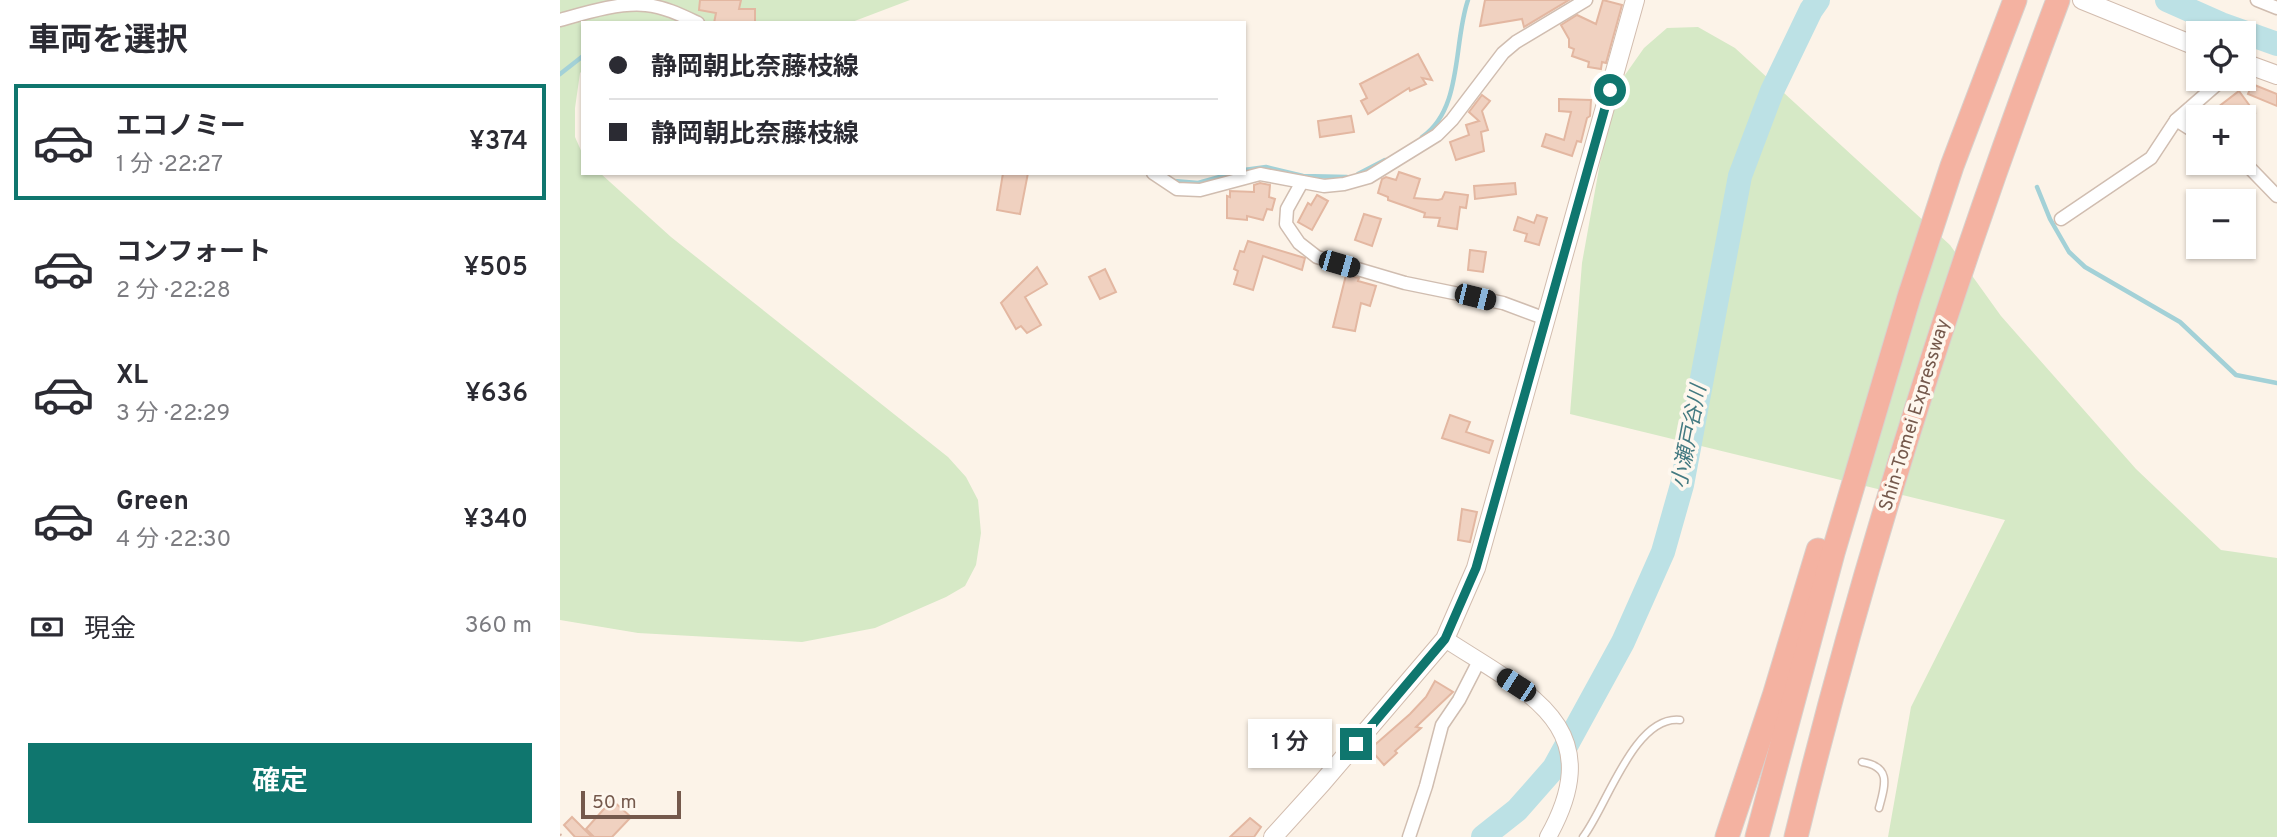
<!DOCTYPE html>
<html lang="ja">
<meta charset="utf-8">
<style>
:root{--surface:#fff;--page:#f2f2f3;--text:#2b2b33;--muted:#7c7c81;--line:#e1e1e2;--accent:#0f766e}
body{margin:0;font-family:Overpass,"Noto Sans JP",sans-serif;background:var(--page);color:var(--text);height:100vh;display:flex;flex-direction:column;font-size:26px;white-space:nowrap}
*{box-sizing:border-box;margin:0}
p{font-size:23px;color:var(--muted)}
.icon{flex:none;width:38px;height:38px;fill:none;stroke:currentColor;stroke-width:2;stroke-linecap:round;stroke-linejoin:round}
.map{position:relative;flex:1;overflow:hidden}
.side{display:flex;flex-direction:column;background:var(--surface);width:560px}
.side>*{flex:none}
.hud{position:absolute;left:21px;top:21px;width:665px;height:154px;border-radius:0px;box-shadow:0 2px 5px #0004;display:grid;align-content:center;height:154px;padding:0 28px;background:var(--surface)}
.fabs{position:absolute;left:1626px;top:21px;display:grid;gap:14px}
.fabs a{display:grid;place-items:center;width:70px;height:70px;border-radius:0px;background:var(--surface);box-shadow:0 2px 5px #0004;font-size:35px}
.scale{position:absolute;left:21px;bottom:18px;width:100px;box-sizing:border-box;padding-left:7px;border:4px solid #75594c;border-top:0;font-size:19px;line-height:24px;white-space:nowrap;color:#75594c;-webkit-text-stroke:5px #fef7ee;paint-order:stroke}
.end{position:absolute;width:32px;height:32px;margin:-16px;border:9px solid #0f766e;background:#fff;box-shadow:0 0 0 4px #fff}
.from{border-radius:50%}
.bubble{position:absolute;height:49px;border-radius:0px;background:var(--surface);box-shadow:0 2px 5px #0004;font-size:23px;font-weight:600;line-height:49px;text-align:center}
.car{position:absolute;width:21px;height:42px;margin:-21px -10px;border-radius:9px;box-shadow:0 0 5px 2px #0007;background:linear-gradient(#222 24%,#8ab4d8 0 40%,#222 0 76%,#8ab4d8 0 86%,#222 0)}
.hud b{display:flex;align-items:center;gap:24px;height:66px;font-size:26px}
.hud b+b{border-top:2px solid var(--line)}
.hud i{width:18px;height:18px;background:var(--text)}
ul{padding:0;list-style:none}
li{display:flex;align-items:center;gap:21px;height:116px;margin:0 14px 10px;padding:0 14px;border:4px solid transparent;border-radius:0px}
li div{flex:1}
li b{display:block;font-size:26px}
li em{font-style:normal;font-weight:600}
li.active{border-color:var(--accent)}
li>.icon{width:63px;height:63px;stroke-width:1.5}
h2{padding:0 28px;font-size:32px;line-height:84px}
.pay{display:flex;align-items:center;gap:18px;height:77px;padding:0 28px;font-size:26px}
.pay p{margin-inline-start:auto}
.cta{display:flex;gap:14px;margin-top:auto;padding:14px 28px}
.cta a{flex:1;height:80px;border-radius:0px;background:var(--accent);color:#fff;font-size:28px;font-weight:600;line-height:80px;text-align:center}
main{display:flex;flex:1;min-height:0}
.map>svg:first-child{display:block}
</style>
<main>
<section class="side">
<h2>車両を選択</h2>
<ul>
<li class="active"><svg class="icon" aria-label="car" viewBox="0 0 24 24"><path d="M5 17H2v-5l4-1 3-4h7l3 4 3 1v5h-3M9 17h6M6 11h13"/><circle cx="7" cy="17" r="2"/><circle cx="17" cy="17" r="2"/></svg><div><b>エコノミー</b><p>1 分 · 22:27</p></div><em>¥374</em></li>
<li><svg class="icon" aria-label="car" viewBox="0 0 24 24"><path d="M5 17H2v-5l4-1 3-4h7l3 4 3 1v5h-3M9 17h6M6 11h13"/><circle cx="7" cy="17" r="2"/><circle cx="17" cy="17" r="2"/></svg><div><b>コンフォート</b><p>2 分 · 22:28</p></div><em>¥505</em></li>
<li><svg class="icon" aria-label="car" viewBox="0 0 24 24"><path d="M5 17H2v-5l4-1 3-4h7l3 4 3 1v5h-3M9 17h6M6 11h13"/><circle cx="7" cy="17" r="2"/><circle cx="17" cy="17" r="2"/></svg><div><b>XL</b><p>3 分 · 22:29</p></div><em>¥636</em></li>
<li><svg class="icon" aria-label="car" viewBox="0 0 24 24"><path d="M5 17H2v-5l4-1 3-4h7l3 4 3 1v5h-3M9 17h6M6 11h13"/><circle cx="7" cy="17" r="2"/><circle cx="17" cy="17" r="2"/></svg><div><b>Green</b><p>4 分 · 22:30</p></div><em>¥340</em></li>
</ul>
<div class="pay"><svg class="icon" aria-label="cash" viewBox="0 0 24 24"><path d="M3 7h18v10H3z"/><circle cx="12" cy="12" r="2"/></svg>現金<p>360 m</p></div>
<div class="cta"><a>確定</a></div>
</section>
<div class="map">
<svg width="1717" height="837" viewBox="0 0 1717 837">
<rect width="100%" height="100%" fill="#fcf3e8"/>
<!-- green -->
<g fill="#d6e9c6">
<polygon points="0,0 350,0 292,22 23,23 23,70 20,73 15,108 15,137 23,155 23,173 40,173 111,237 388,457 406,477 418,500 421,533 416,565 405,586 386,597 315,628 242,642 78,633 0,620"/>
<polygon points="1138,27 1175,48 1390,245 1441,316 1576,469 1661,550 1717,558 1717,837 1328,837 1351,707 1445,520 1010,414 1022,263 1049,113 1060,82 1084,48 1107,28"/>
</g>
<g fill="none" stroke-linecap="round" stroke-linejoin="round">
<!-- stream -->
<g stroke="#a3d1d7" stroke-width="4.5">
<polyline points="0,74 23,56"/>
<path d="M862,137C903,109 893,43 908,0"/>
<polyline points="684,170 706,167 743,176 787,177"/>
<polyline points="798,174 825,160"/>
<polyline points="614,181 638,183 674,173"/>
<polyline points="1477,187 1490,219 1509,252 1525,267 1620,322 1676,375 1717,383"/>
</g>
<!-- river -->
<g stroke="#bce1e5" stroke-width="24">
<polyline points="1607,0 1661,24 1717,44"/>
<polyline points="923,837 957,810 994,768 1063,642 1103,552 1122,485 1180,176 1212,91 1251,10 1258,0"/>
</g>
</g>
<!-- building -->
<g fill="#f0d1c0" stroke="#e3b7a1" stroke-width="2">
<polygon points="140,0 181,0 179,9 195,9 195,23 154,23 156,13 139,10"/>
<polygon points="925,0 1009,0 964,27 962,19 920,26"/>
<polygon points="1043,0 1062,5 1046,63 1042,62 1041,69 1028,67 1029,62 1012,56 1014,49 1009,47 1009,39 1001,25 1017,15 1036,24"/>
<polygon points="858,54 872,80 862,78 866,84 850,91 849,88 808,114 801,101 807,98 800,84"/>
<polygon points="1692,84 1717,94 1717,106 1688,94"/>
<polygon points="1679,91 1695,113 1689,117 1658,117 1653,111"/>
<polygon points="922,95 930,101 922,111 928,130 921,132 924,151 896,160 890,142 909,135 906,125 919,121 909,112"/>
<polygon points="999,99 1031,100 1030,116 1027,118 1021,142 1017,141 1012,156 982,146 986,134 1004,140 1011,112 999,111"/>
<polygon points="791,116 794,132 760,137 758,121"/>
<polygon points="839,172 860,179 854,198 878,200 882,199 885,192 908,195 906,208 900,207 897,229 878,226 880,218 864,217 865,213 828,200 828,197 818,193 822,179 826,177 836,180"/>
<polygon points="443,173 468,173 460,214 437,210"/>
<polygon points="700,183 710,185 709,197 715,199 712,210 707,209 703,220 687,216 687,220 667,218 667,196 670,197 670,191 694,192 694,185"/>
<polygon points="955,183 956,194 915,199 914,186"/>
<polygon points="757,195 768,201 752,230 738,222 748,203 751,205"/>
<polygon points="804,214 821,219 812,246 795,240"/>
<polygon points="977,215 987,218 979,245 965,241 967,234 954,230 958,217 974,223"/>
<polygon points="688,241 745,258 742,270 703,256 693,290 674,284 678,271 674,269 680,251 684,252"/>
<polygon points="910,250 926,252 923,272 908,270"/>
<polygon points="477,267 487,284 465,297 481,325 467,333 461,326 456,329 441,303"/>
<polygon points="545,269 556,292 540,299 529,277"/>
<polygon points="786,275 799,278 798,281 816,286 810,306 801,303 795,331 773,327"/>
<polygon points="890,415 910,422 906,432 933,441 929,453 882,438"/>
<polygon points="902,509 917,512 910,542 898,540"/>
<polygon points="875,681 893,692 856,727 861,728 835,751 837,753 824,765 810,749 850,714 866,697"/>
<polygon points="52,800 71,817 52,837 34,837 26,829"/>
<polygon points="12,817 32,837 15,837 4,825"/>
<polygon points="690,818 701,827 694,837 670,837"/>
</g>
<g fill="none" stroke-linecap="round" stroke-linejoin="round">
<!-- service casing -->
<g stroke="#d0bdb0" stroke-width="9">
<g id="service">
<path d="M1302,762C1332,767 1325,785 1319,808"/>
<path d="M1023,837C1046,808 1074,715 1120,720"/>
</g>
</g>
<!-- minor casing -->
<g stroke="#d0bdb0" stroke-width="15">
<g id="minor">
<polyline points="1697,0 1717,8"/>
<path d="M0,20C25,13 60,2 86,5C105,7 121,15 138,23"/>
<polyline points="1616,120 1638,134"/>
<polyline points="1684,162 1717,196"/>
<polyline points="593,173 617,189 640,190 700,174 764,186 784,184 809,177 877,135 892,120 943,53 956,42 1026,0"/>
<polyline points="742,182 727,209 726,224 739,243 757,257 845,283 943,303 986,319"/>
<polyline points="1501,219 1591,158 1616,120 1663,79"/>
<polyline points="849,837 866,786 882,725 899,700 919,661"/>
</g>
</g>
<!-- tertiary casing -->
<g stroke="#d0bdb0" stroke-width="18">
<path id="tertiary" d="M885,639C966,692 1051,725 988,837"/>
</g>
<!-- secondary casing -->
<g stroke="#d2bcae" stroke-width="20">
<g id="secondary">
<polyline points="1522,0 1638,47"/>
<polyline points="1684,63 1717,75"/>
<polyline points="713,837 762,783 885,639 916,568 1075,0"/>
</g>
</g>
<!-- motorway casing -->
<g stroke="#d8d1cd" stroke-width="25">
<g id="motorway">
<polyline points="1167,837 1214,696 1258,550"/>
<polyline points="1197,837 1273,553 1349,297 1392,166 1455,0"/>
<path d="M1236,837C1305,553 1395,274 1498,0"/>
</g>
</g>
<!-- path -->
<polyline stroke="#d6b4a3" stroke-width="2.5" stroke-dasharray="2 5" stroke-linecap="butt" points="0,834 2,837"/>
<!-- service -->
<use href="#service" stroke="#fff" stroke-width="6"/>
<!-- minor -->
<use href="#minor" stroke="#fff" stroke-width="12"/>
<!-- tertiary -->
<use href="#tertiary" stroke="#fff" stroke-width="16"/>
<!-- secondary -->
<use href="#secondary" stroke="#fff" stroke-width="18"/>
<!-- motorway -->
<use href="#motorway" stroke="#f4b2a1" stroke-width="23"/>
</g>
<g fill="none" stroke-linecap="round" stroke-linejoin="round">
<!-- route -->
<polyline stroke="#0f766e" stroke-width="9" points="796,744 885,639 916,568 1050,90"/>
</g>
<g text-anchor="middle" dominant-baseline="central" stroke-width="7" stroke-linejoin="round" paint-order="stroke">
<!-- street labels -->
<g font-size="19" fill="#75594c" stroke="#fef7ee">
<text transform="translate(1355 415) rotate(-73)">Shin-Tomei Expressway</text>
</g>
<!-- water labels -->
<g font-size="21" font-style="italic" fill="#437a81" stroke="#fef7ee">
<text transform="translate(1130 437) rotate(-79)">小瀬戸谷川</text>
</g>
</g>
</svg>
<div class="fabs">
<a><svg class="icon" aria-label="locate" viewBox="0 0 24 24"><circle cx="12" cy="12" r="6"/><path d="M12 2v4M12 18v4M2 12h4M18 12h4"/></svg></a>
<a>+</a>
<a>−</a>
</div>
<div class="scale">50 m</div>
<i class="end from" style="left:1050px;top:90px"></i>
<i class="end" style="left:796px;top:744px"></i>
<div class="bubble" style="left:688px;top:719px;width:84px">1 分</div>
<i class="car" style="left:779px;top:264px;rotate:106deg"></i>
<i class="car" style="left:915px;top:297px;rotate:104deg"></i>
<i class="car" style="left:956px;top:685px;rotate:303deg"></i>
<div class="hud">
<b><i class="from"></i>静岡朝比奈藤枝線</b>
<b><i></i>静岡朝比奈藤枝線</b>
</div>
</div>
</main>
